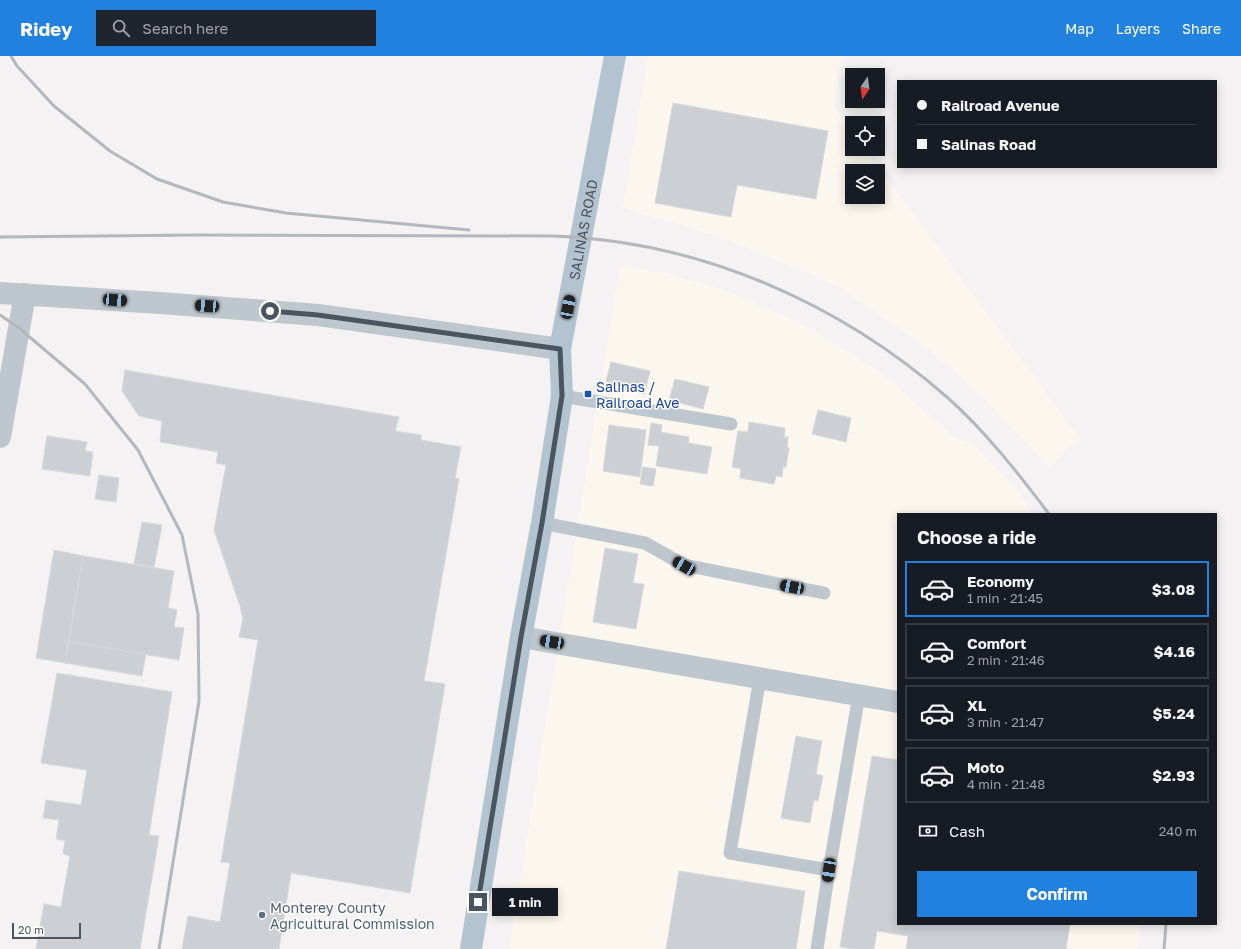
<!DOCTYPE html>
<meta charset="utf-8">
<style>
:root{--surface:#171b24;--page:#20242c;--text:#f1f3f6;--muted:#9ea1a6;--line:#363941;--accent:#2181df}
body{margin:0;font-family:"Golos Text",sans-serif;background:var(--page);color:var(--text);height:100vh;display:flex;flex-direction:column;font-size:15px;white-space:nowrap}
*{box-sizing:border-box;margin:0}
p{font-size:13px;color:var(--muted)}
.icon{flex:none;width:22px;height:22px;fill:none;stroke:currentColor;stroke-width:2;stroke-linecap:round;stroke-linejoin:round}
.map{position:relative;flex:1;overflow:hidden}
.sheet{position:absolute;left:897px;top:457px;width:320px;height:412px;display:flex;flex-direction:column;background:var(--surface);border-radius:0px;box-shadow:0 2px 10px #0003}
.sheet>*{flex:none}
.guide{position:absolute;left:897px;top:24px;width:320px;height:88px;border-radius:0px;box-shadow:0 2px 10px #0003;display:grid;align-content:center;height:88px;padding:0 20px;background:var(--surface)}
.needle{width:26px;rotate:193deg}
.tools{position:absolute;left:845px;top:12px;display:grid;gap:8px}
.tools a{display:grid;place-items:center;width:40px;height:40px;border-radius:0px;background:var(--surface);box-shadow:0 2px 10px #0003;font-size:20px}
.scale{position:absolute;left:12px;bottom:10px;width:69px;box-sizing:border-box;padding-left:4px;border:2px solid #4a565f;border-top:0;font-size:11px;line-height:14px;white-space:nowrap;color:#4a565f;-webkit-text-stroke:3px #fff;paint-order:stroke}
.end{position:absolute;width:18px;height:18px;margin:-9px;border:5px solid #4a565f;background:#fff;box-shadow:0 0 0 2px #fff}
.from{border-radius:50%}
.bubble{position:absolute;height:28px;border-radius:0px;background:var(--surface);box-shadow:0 2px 10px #0003;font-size:13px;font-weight:700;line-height:28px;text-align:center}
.car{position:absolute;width:12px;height:24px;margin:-12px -6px;border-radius:5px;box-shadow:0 0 3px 1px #0007;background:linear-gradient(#222 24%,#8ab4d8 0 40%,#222 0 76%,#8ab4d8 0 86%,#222 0)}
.guide b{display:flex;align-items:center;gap:14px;height:38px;font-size:15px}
.guide b+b{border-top:1px solid var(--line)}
.guide i{width:10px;height:10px;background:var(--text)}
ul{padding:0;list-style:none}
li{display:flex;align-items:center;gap:12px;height:56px;margin:0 8px 6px;padding:0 12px;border:2px solid var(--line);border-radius:0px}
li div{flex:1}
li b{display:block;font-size:15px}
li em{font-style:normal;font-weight:700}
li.selected{border-color:var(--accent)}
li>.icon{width:36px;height:36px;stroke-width:1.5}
h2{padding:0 20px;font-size:18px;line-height:48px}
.pay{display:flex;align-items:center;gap:10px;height:44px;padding:0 20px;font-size:15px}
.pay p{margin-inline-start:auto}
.cta{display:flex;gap:8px;margin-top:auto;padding:8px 20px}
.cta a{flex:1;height:46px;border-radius:0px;background:var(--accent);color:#fff;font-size:16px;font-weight:700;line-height:46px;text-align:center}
header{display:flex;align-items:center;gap:24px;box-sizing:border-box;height:56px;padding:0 20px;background:var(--accent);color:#fff}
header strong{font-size:19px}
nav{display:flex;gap:22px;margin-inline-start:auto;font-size:14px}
.search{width:280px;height:36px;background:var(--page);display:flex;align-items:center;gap:10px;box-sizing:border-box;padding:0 14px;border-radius:0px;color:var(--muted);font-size:15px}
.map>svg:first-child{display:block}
</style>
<header>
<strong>Ridey</strong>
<div class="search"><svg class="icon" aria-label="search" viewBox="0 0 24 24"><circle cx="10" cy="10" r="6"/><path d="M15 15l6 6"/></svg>Search here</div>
<nav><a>Map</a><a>Layers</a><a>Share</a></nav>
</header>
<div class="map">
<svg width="1241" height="893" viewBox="0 0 1241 893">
<rect width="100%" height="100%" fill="#f4f2f2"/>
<!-- commercial -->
<g fill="#fcf7ee" fill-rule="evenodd">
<path d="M648,0H842L834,51L852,76V93H865L1080,382L1049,410L975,333L917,284L839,231L807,216L719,180L623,152ZM852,115H878V141H852Z"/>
<polygon points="620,209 669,218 730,236 807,271 885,320 955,382 972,387 1020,437 1033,458 898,458 898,868 1140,868 1139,893 509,893"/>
</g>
<!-- building -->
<g fill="#cccfd4" stroke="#d6d9dd">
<polygon points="673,47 828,75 816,143 737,129 731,161 655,147"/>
<polygon points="611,306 650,315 644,338 614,331 615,327 606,325"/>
<polygon points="125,314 399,361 395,375 421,379 421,384 461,391 455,422 459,423 424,625 445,628 410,837 291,817 279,893 182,893 188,860 220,866 230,807 221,806 258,584 239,581 243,563 240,550 214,474 226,409 216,407 218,396 160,386 162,365 139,360 122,335"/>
<polygon points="675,323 709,331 703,353 669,344"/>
<polygon points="818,354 851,362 846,386 812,378"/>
<polygon points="749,366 785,372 784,381 788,381 787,391 789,392 786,411 783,411 782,421 776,420 774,428 740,422 741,413 732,411 738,375 748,376"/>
<polygon points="651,367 662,369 661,376 689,381 688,387 712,391 707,418 656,410 659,390 648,389"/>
<polygon points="609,369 646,374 640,421 603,415"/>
<polygon points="47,380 87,386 85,395 93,396 90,420 42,413"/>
<polygon points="643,411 656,413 653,430 640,428"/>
<polygon points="99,419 119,422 116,446 95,443"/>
<polygon points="142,466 162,469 154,511 134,508"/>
<polygon points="605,492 638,498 633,527 644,528 636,573 593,566"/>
<polygon points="54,494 83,500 65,607 36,602"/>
<polygon points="83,500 174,515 168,552 177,554 174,571 184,572 179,604 69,586"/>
<polygon points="69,586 146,598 142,620 65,607"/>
<polygon points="57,617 172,636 149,779 159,780 140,893 36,893 44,848 61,851 70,800 63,798 65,785 56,783 59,764 43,762 46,744 81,749 87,714 41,707"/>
<polygon points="796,680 822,685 816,718 823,720 818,745 814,744 810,767 781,762"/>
<polygon points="872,700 898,704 898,868 1070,868 1066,893 906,893 908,880 877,875 874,893 854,893 840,891"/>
<polygon points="679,815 805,835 796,893 666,893"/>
</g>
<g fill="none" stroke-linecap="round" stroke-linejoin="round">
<!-- service -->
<g stroke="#bec7ce" stroke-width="13">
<polyline points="562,340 731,368"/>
<polyline points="542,467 645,487 684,509 824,537"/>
<polyline points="760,622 730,797 829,814 859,639"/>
<polyline points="817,893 829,814"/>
</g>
<!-- minor -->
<g stroke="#bec7ce" stroke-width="22">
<polyline points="0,237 160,247 318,259 560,293"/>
<polyline points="0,381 25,238"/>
<polyline points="521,581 898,646"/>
</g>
<!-- primary -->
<path stroke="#b3c3cf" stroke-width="22" id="s1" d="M471,893L521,581L542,467L562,340L560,293L615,0"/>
<!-- rail -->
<g stroke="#b4b8bc" stroke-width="3">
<polyline points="11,0 17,10 54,50 110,95 157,123 223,146 286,157 469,174"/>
<path d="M0,181L195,179L553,180C699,185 839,246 948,342C986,376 1018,417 1049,458"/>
<polyline points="0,259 19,272 85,328 138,394 182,479 198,558 199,645 159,893"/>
<polyline points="1164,893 1166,868"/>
</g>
</g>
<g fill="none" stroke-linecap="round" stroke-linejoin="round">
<!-- route -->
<polyline stroke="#4a565f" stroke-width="5" points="270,255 318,259 560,293 562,340 542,467 521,581 478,846"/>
</g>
<!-- markers -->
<rect fill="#1a4fb4" stroke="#fff" stroke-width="1.5" x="584" y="334" width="8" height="8" rx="2"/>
<circle fill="#5c6f8a" stroke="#fff" stroke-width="1.5" cx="262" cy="859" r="4"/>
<g text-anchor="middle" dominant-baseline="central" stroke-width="3" stroke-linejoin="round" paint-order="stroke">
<!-- street labels -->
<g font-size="14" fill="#4a565f" stroke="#fff">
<text stroke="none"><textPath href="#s1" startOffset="729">SALINAS ROAD</textPath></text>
</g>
<!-- transit labels -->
<g font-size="14" fill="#164399" stroke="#fff" text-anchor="start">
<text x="596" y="330">Salinas /<tspan x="596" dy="16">Railroad Ave</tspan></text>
</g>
<!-- service labels -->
<g font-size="14" fill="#4e5e75" stroke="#fff" text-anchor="start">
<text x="270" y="851">Monterey County<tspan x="270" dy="16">Agricultural Commission</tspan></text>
</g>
</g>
</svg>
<div class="tools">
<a><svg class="needle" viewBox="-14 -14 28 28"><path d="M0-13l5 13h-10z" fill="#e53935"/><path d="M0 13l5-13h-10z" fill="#9ea1a6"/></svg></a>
<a><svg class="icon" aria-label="locate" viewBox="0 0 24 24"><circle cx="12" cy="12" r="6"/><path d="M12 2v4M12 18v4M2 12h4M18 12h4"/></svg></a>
<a><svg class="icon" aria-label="layers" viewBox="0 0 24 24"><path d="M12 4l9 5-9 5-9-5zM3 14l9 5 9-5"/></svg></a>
</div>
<div class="scale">20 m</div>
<i class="end from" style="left:270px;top:255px"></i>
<i class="end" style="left:478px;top:846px"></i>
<div class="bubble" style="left:492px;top:832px;width:66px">1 min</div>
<i class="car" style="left:115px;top:244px;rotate:94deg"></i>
<i class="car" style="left:207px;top:250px;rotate:274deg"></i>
<i class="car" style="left:568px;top:251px;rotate:11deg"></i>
<i class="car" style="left:684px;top:510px;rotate:300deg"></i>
<i class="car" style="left:792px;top:531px;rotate:281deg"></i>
<i class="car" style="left:552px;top:586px;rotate:279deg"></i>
<i class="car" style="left:829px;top:814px;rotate:189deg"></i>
<div class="guide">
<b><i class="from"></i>Railroad Avenue</b>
<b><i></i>Salinas Road</b>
</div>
<section class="sheet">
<h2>Choose a ride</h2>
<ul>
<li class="selected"><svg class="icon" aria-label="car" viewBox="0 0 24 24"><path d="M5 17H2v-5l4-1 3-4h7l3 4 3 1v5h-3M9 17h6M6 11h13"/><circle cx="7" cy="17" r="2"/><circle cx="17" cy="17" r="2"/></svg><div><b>Economy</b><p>1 min · 21:45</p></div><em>$3.08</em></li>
<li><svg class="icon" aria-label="car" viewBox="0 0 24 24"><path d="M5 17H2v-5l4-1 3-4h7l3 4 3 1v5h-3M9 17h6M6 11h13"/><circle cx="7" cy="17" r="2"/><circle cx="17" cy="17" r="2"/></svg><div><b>Comfort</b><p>2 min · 21:46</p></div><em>$4.16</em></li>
<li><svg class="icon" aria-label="car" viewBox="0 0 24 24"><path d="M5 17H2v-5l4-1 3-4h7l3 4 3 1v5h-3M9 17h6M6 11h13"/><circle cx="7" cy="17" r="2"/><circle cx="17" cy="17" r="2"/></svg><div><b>XL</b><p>3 min · 21:47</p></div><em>$5.24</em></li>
<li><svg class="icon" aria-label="car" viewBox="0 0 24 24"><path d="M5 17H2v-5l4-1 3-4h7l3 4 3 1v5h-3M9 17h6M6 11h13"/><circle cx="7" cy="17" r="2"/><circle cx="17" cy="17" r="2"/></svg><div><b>Moto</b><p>4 min · 21:48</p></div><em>$2.93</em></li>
</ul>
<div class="pay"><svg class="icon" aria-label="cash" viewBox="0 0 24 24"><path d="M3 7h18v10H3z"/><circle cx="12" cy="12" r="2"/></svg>Cash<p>240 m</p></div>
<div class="cta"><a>Confirm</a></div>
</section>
</div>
